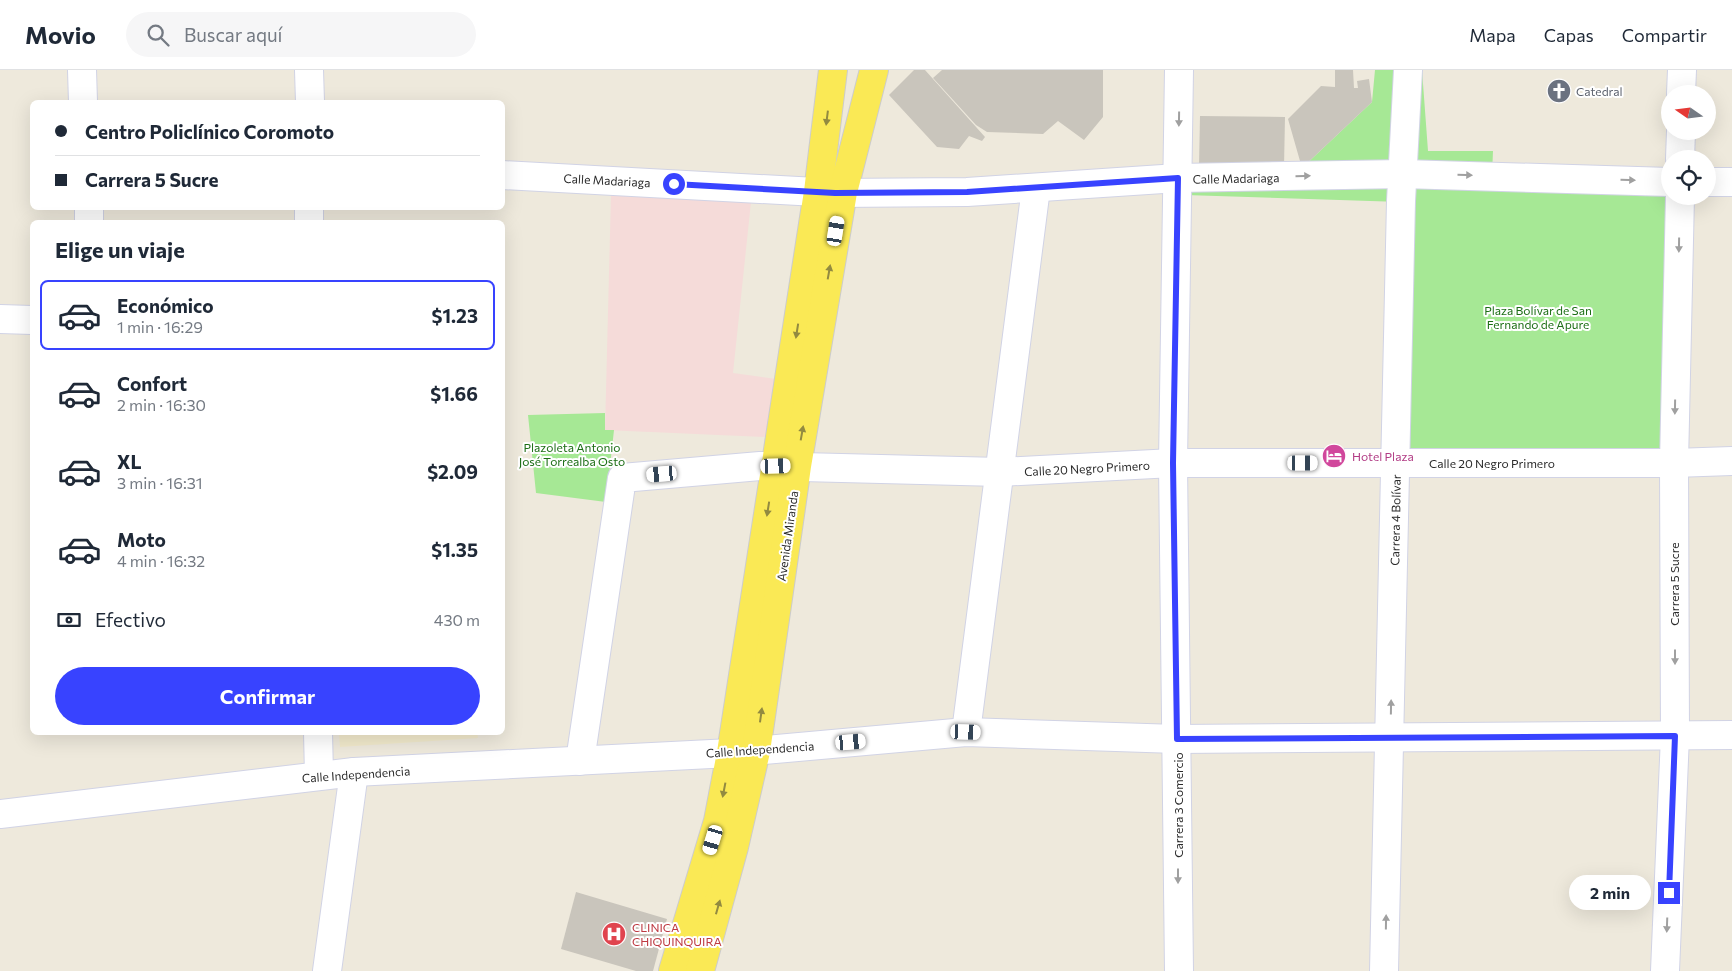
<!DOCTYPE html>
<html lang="es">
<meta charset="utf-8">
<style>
:root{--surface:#fff;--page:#f6f6f7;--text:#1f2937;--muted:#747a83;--line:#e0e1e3;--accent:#3843ff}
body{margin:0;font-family:Commissioner,sans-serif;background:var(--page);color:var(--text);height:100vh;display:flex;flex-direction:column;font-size:19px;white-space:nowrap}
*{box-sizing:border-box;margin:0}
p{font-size:16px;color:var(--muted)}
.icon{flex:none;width:28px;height:28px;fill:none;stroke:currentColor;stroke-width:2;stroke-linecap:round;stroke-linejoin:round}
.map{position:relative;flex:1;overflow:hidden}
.details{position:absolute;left:30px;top:150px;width:475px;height:515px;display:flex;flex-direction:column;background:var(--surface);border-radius:8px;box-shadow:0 5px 20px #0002}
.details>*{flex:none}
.banner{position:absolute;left:30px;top:30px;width:475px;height:110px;border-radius:8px;box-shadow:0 5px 20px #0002;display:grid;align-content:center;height:110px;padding:0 25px;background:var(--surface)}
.needle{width:32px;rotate:284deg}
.controls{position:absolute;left:1661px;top:15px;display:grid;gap:10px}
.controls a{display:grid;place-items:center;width:55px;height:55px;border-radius:50%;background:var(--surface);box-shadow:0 5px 20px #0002;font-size:25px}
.end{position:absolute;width:22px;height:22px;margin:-11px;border:6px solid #3843ff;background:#fff;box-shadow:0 0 0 2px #fff}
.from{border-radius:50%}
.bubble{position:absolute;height:35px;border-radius:18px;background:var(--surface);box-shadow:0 5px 20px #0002;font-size:16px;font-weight:700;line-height:35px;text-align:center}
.car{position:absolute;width:15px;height:30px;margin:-15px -8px;border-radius:6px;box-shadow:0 0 4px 1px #0007;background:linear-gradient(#fff 24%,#345 0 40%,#fff 0 76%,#345 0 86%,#fff 0)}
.banner b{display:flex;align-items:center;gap:18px;height:48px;font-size:19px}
.banner b+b{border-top:1px solid var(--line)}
.banner i{width:12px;height:12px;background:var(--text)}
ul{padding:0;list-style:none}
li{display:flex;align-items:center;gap:15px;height:70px;margin:0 10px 8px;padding:0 15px;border:2px solid transparent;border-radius:8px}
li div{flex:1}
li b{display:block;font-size:19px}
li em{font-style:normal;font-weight:700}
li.selected{border-color:var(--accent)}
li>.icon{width:45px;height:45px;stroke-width:1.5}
h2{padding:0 25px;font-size:22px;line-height:60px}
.pay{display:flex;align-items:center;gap:12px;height:55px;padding:0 25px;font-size:19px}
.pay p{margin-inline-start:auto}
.primary-button{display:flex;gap:10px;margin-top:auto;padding:10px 25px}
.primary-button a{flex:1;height:58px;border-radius:30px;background:var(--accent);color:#fff;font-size:20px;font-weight:700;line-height:58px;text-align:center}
header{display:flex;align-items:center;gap:30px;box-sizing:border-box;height:70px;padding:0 25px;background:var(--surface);border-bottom:1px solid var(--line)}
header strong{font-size:24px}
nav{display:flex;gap:28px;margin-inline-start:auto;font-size:18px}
.search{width:350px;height:45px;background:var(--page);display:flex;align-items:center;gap:12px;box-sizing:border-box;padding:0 18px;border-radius:28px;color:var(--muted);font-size:19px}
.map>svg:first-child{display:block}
</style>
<header>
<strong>Movio</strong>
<div class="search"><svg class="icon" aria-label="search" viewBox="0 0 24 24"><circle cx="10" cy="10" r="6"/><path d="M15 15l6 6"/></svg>Buscar aquí</div>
<nav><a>Mapa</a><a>Capas</a><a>Compartir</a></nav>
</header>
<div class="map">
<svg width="1732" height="901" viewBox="0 0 1732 901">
<rect width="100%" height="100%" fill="#eee9dc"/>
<!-- education -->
<polygon fill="#f1e9cb" points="477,662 478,668 340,677 339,663"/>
<!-- medical -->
<polygon fill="#f5dbd9" points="611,125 751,132 733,303 776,309 765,367 605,360"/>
<!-- green -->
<g fill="#a6e895">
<polygon points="1375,0 1422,0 1428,81 1493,81 1492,105 1670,112 1674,393 1396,393 1401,132 1185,125 1185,102 1302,98 1372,32"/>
<polygon points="605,343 605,360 614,360 606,432 536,423 528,345"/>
</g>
<!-- building -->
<g fill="#c9c5bc">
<polygon points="914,0 925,0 985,67 982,71 969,66 959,79 937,77 889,25"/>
<polygon points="942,0 1103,0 1103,47 1084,70 1058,51 1043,64 987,62 976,55 933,8"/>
<polygon points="1335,0 1353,0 1354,18 1358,18 1357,11 1369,9 1372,32 1302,98 1288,49 1321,16 1335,17"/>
<polygon points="1200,46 1285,47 1284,97 1199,96"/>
<polygon points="576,822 667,849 653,901 636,901 561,879"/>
</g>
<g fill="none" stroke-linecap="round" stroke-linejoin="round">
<!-- minor casing -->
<g stroke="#d1d3e5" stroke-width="30">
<g id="minor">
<polyline points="82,0 83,32"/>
<polyline points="309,0 310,32"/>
<polyline points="1681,24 1682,0"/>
<polyline points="1680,89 1681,61"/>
<polyline points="502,105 835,123 967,122 1178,108 1403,104 1670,112"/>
<polyline points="1708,112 1732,112"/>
<polyline points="89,138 89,152"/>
<polyline points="309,152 309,138"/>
<polyline points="0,249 32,250"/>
<polyline points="318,662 319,705"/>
<polyline points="966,662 1036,118"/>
<polyline points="580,691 622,408 760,396 1000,402 1173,393 1674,393 1732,391"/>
<polyline points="0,744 354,702 731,683 966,662 1177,669 1732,665"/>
<polyline points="327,901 354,702"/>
<polyline points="1179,901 1173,393 1179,0"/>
<polyline points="1384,901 1401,131 1408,0"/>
<polyline points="1665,901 1675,666 1674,393 1680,126"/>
</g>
</g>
<!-- major casing -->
<g stroke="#ccc" stroke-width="30">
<g id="major">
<polyline points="673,901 718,751 731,683 818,122 833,0"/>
<polyline points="700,901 734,777 756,681 797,396 843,122 874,0"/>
</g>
</g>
<!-- minor -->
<use href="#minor" stroke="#fff" stroke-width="28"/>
<!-- major -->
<use href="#major" stroke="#fae955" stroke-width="28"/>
</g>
<!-- one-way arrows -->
<defs><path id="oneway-solid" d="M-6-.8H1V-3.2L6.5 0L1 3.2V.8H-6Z" transform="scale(1.25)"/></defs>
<g fill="#928a40">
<use href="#oneway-solid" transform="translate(827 48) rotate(97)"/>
<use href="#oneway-solid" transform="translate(829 202) rotate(-80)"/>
<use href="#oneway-solid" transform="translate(797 261) rotate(99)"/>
<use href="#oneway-solid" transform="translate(802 363) rotate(-80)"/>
<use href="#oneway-solid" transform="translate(768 439) rotate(99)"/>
<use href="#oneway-solid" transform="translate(761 645) rotate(-82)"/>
<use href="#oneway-solid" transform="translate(724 720) rotate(101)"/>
<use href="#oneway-solid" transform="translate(718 837) rotate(-74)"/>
</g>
<g fill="#a0a0a0">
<use href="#oneway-solid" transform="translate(1179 49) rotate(91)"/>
<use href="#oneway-solid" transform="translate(1465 105) rotate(1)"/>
<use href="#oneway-solid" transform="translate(1303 106) rotate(-1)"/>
<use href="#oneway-solid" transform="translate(1628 110) rotate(2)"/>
<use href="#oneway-solid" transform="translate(1679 175) rotate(91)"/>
<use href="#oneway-solid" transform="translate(1675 337) rotate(91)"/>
<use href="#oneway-solid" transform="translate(1675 587) rotate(90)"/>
<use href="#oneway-solid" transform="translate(1391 637) rotate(-89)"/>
<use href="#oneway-solid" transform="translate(1178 806) rotate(90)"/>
<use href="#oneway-solid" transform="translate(1386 852) rotate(-89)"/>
<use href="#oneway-solid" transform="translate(1667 855) rotate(92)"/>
</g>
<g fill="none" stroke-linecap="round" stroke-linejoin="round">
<!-- route -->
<polyline stroke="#3843ff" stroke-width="6" points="674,114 835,123 967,122 1178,108 1173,393 1177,669 1675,666 1669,823"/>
</g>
<!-- icons -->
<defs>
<g id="church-disc" transform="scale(1.25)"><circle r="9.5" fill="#6b7280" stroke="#fff"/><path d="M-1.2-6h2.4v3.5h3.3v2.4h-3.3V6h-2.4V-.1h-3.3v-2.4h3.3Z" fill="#fff"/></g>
<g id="hotel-disc" transform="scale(1.25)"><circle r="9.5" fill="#d1479c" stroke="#fff"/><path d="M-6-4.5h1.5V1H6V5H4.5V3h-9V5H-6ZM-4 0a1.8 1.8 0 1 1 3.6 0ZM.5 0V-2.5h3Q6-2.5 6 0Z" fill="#fff"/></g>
<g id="hospital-disc" transform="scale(1.25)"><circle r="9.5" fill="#e0444e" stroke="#fff"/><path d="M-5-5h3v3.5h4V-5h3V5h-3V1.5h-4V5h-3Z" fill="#fff"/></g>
</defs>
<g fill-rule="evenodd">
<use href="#church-disc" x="1559" y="21"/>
<use href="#hotel-disc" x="1334" y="386"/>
<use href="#hospital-disc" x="614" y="864"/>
</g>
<g text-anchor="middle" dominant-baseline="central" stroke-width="4" stroke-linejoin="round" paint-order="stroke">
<!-- worship labels -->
<g font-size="12" fill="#5b616d" stroke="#fff" text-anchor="start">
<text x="1576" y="21">Catedral</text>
</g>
<!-- street labels -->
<g font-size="12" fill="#2b2b2b" stroke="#fff">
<text transform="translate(1236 108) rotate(-1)">Calle Madariaga</text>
<text transform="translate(607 110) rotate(3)">Calle Madariaga</text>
<text x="1492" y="393">Calle 20 Negro Primero</text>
<text transform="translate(1087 398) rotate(-3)">Calle 20 Negro Primero</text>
<text transform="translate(1395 450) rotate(-89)">Carrera 4 Bolívar</text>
<text transform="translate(787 466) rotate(-82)">Avenida Miranda</text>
<text transform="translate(1674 514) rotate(-90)">Carrera 5 Sucre</text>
<text transform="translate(760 679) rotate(-4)">Calle Independencia</text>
<text transform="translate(356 704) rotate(-4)">Calle Independencia</text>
<text transform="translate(1178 735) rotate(-90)">Carrera 3 Comercio</text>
</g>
<!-- park labels -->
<g font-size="12" fill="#1c6e15" stroke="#fff">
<text x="1538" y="240">Plaza Bolívar de San<tspan x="1538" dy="14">Fernando de Apure</tspan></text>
<text x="572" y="377">Plazoleta Antonio<tspan x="572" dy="14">José Torrealba Osto</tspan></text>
</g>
<!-- hotel labels -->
<g font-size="12" fill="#b23c85" stroke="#fff" text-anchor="start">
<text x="1352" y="386">Hotel Plaza</text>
</g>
<!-- health labels -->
<g font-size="12" fill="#be3a42" stroke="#fff" text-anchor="start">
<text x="632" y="857">CLINICA<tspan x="632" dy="14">CHIQUINQUIRA</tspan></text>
</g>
</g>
</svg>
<div class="controls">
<a><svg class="needle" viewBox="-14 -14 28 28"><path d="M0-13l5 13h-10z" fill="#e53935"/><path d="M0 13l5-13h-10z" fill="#747a83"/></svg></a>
<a><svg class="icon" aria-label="locate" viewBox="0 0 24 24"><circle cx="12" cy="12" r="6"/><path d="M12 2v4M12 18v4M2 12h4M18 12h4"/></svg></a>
</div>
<i class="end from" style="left:674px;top:114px"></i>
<i class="end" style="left:1669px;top:823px"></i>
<div class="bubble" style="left:1569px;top:805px;width:82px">2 min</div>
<i class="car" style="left:836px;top:161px;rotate:9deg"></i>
<i class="car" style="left:1303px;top:393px;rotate:90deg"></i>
<i class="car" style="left:776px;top:396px;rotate:88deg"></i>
<i class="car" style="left:662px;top:404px;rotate:265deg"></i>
<i class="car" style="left:966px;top:662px;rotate:92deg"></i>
<i class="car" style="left:851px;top:672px;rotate:85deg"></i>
<i class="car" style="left:713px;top:770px;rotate:197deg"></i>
<div class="banner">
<b><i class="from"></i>Centro Policlínico Coromoto</b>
<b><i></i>Carrera 5 Sucre</b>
</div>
<section class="details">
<h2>Elige un viaje</h2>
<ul>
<li class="selected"><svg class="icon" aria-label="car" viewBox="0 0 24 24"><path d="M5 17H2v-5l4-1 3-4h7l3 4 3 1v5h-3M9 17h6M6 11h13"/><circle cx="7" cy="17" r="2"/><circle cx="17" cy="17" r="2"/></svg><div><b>Económico</b><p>1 min · 16:29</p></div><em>$1.23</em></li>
<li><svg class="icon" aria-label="car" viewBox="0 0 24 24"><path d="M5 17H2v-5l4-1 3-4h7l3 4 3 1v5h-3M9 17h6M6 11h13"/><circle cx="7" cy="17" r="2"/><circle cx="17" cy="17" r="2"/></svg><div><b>Confort</b><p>2 min · 16:30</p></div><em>$1.66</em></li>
<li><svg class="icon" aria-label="car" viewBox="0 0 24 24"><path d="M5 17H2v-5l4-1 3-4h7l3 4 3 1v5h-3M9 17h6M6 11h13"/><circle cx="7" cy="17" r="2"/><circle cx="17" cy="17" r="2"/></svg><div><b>XL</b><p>3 min · 16:31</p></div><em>$2.09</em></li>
<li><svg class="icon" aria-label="car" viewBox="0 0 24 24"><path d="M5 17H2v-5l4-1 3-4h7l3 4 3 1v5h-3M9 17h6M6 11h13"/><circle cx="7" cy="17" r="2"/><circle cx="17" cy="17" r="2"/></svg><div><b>Moto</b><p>4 min · 16:32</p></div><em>$1.35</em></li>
</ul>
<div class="pay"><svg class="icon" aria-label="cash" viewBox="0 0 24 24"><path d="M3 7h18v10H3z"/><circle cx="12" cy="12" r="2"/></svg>Efectivo<p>430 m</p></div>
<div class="primary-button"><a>Confirmar</a></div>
</section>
</div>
